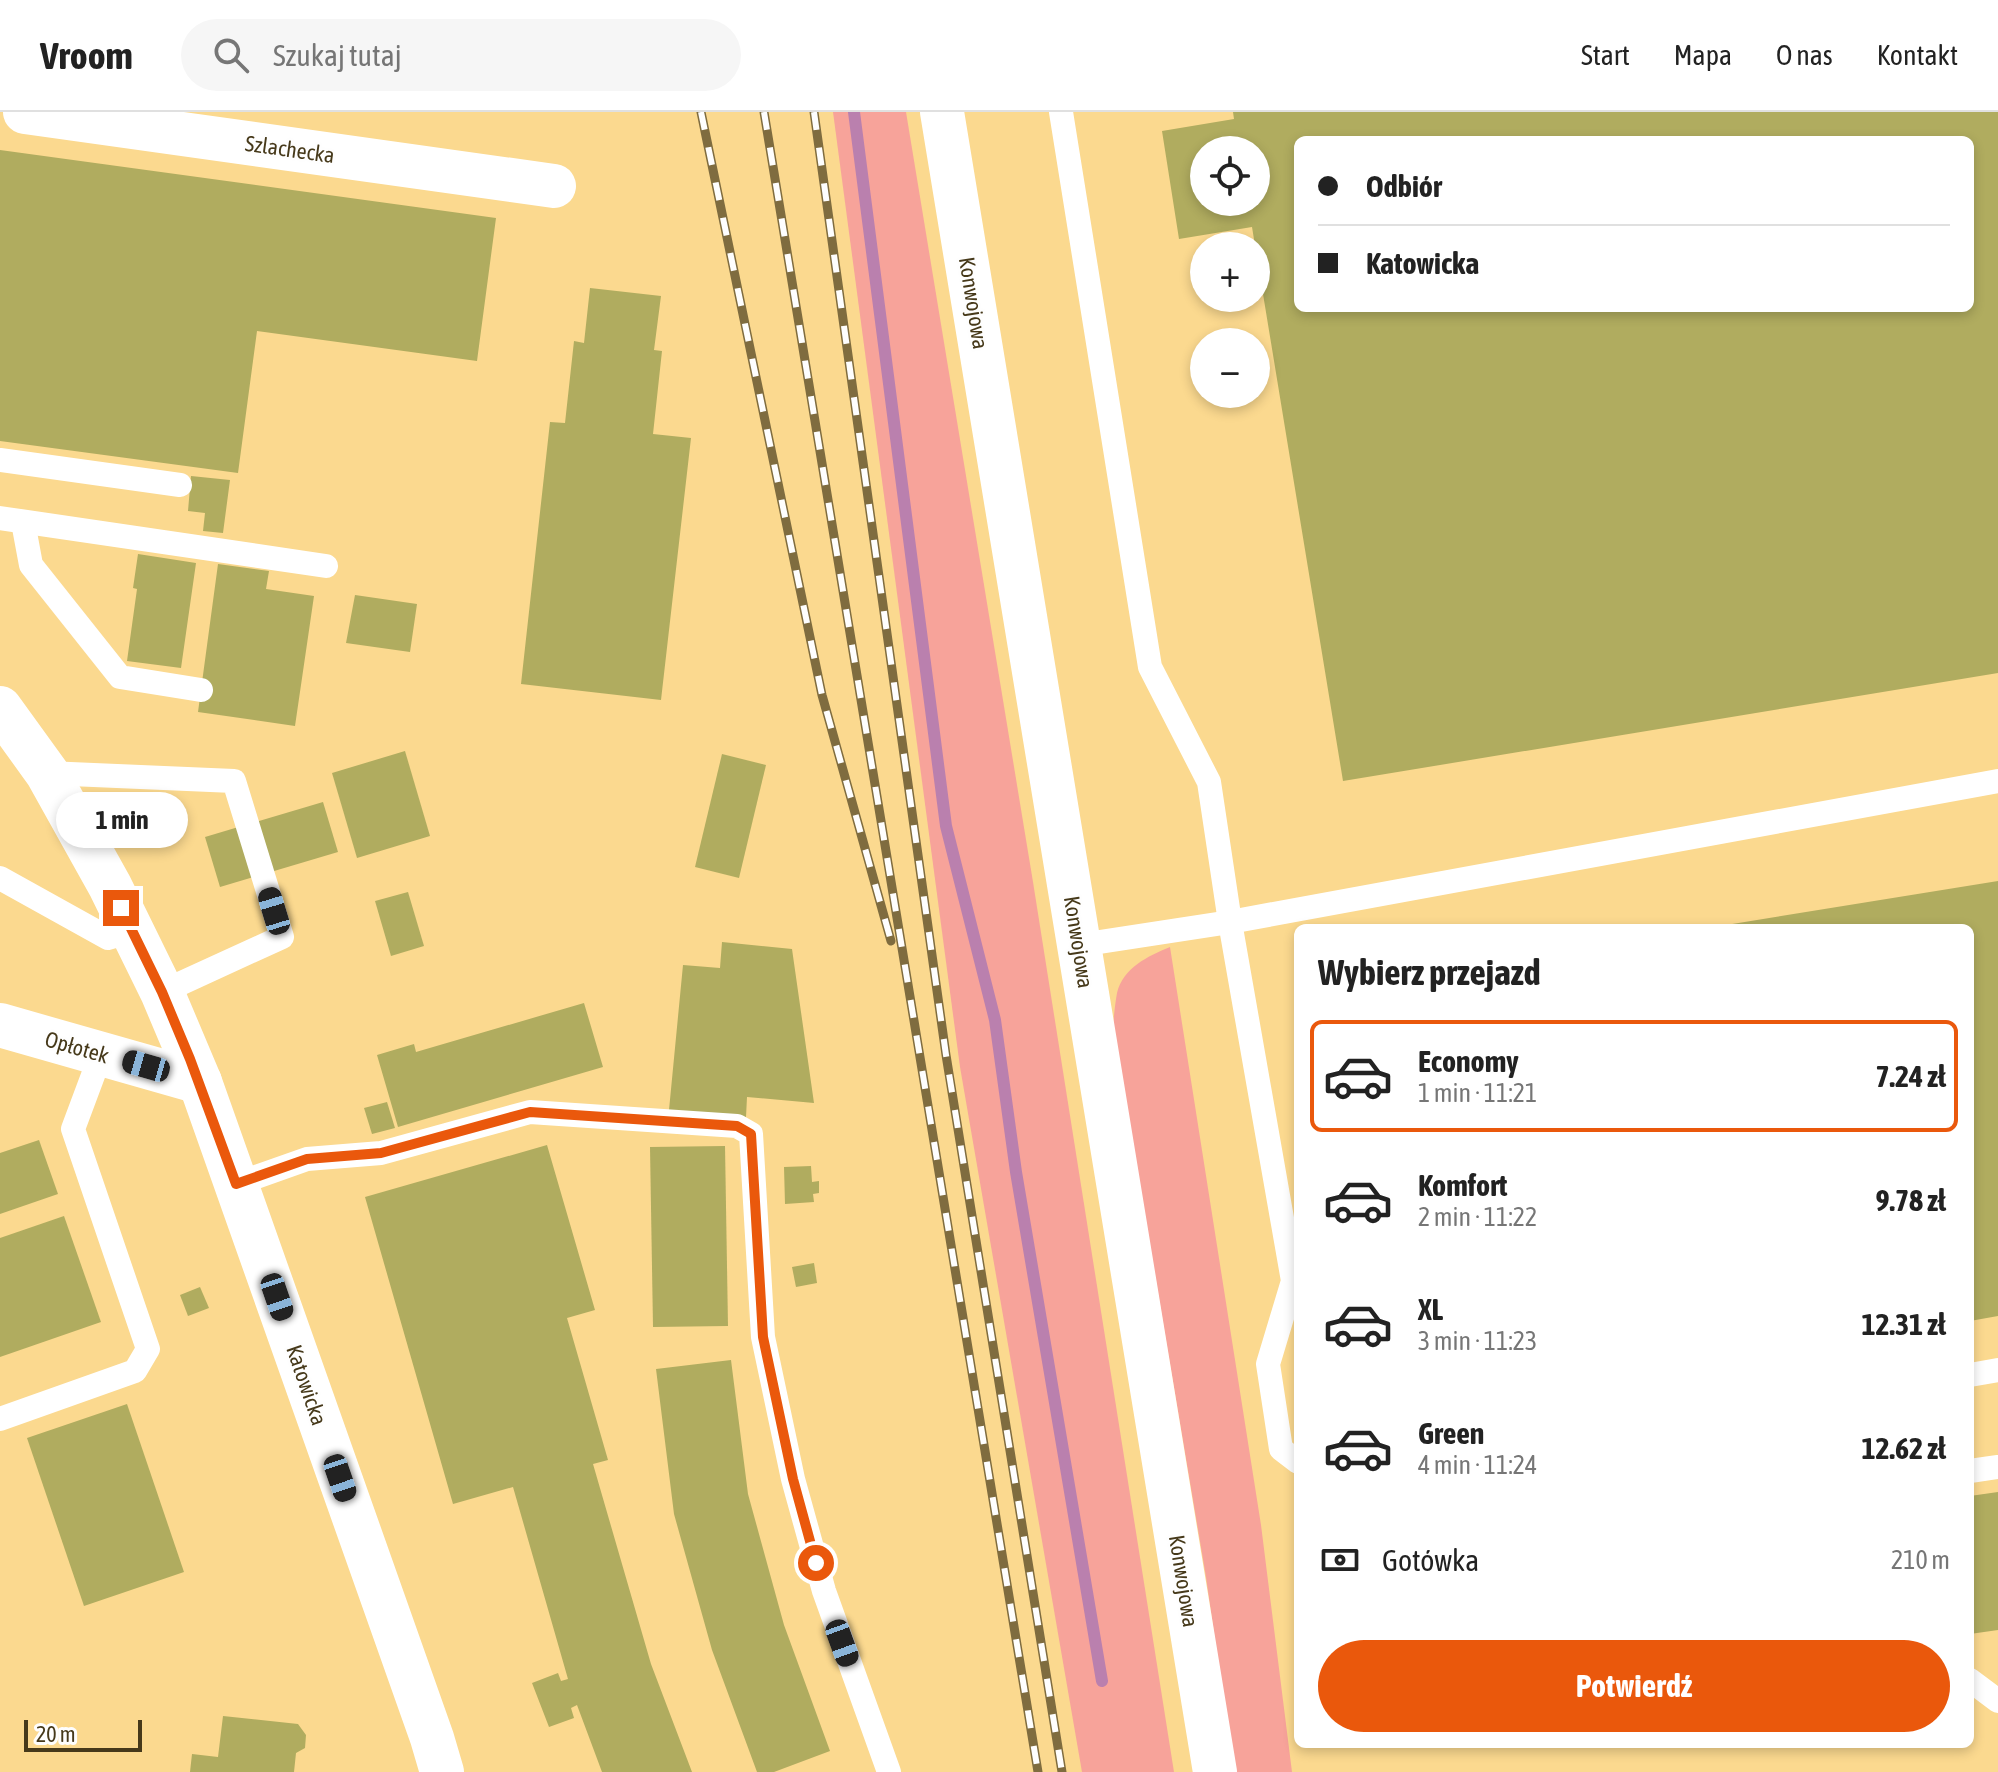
<!DOCTYPE html>
<html lang="pl">
<meta charset="utf-8">
<style>
:root{--surface:#fff;--page:#f6f6f6;--text:#222;--muted:#767676;--line:#e0e0e0;--accent:#ea580c}
body{margin:0;font-family:"Asap Condensed",sans-serif;background:var(--page);color:var(--text);height:100vh;display:flex;flex-direction:column;font-size:30px;white-space:nowrap}
*{box-sizing:border-box;margin:0}
p{font-size:26px;color:var(--muted)}
.icon{flex:none;width:44px;height:44px;fill:none;stroke:currentColor;stroke-width:2;stroke-linecap:round;stroke-linejoin:round}
.map{position:relative;flex:1;overflow:hidden}
.sheet{position:absolute;left:1294px;top:812px;width:680px;height:824px;display:flex;flex-direction:column;background:var(--surface);border-radius:12px;box-shadow:0 4px 12px #0003}
.sheet>*{flex:none}
.hud{position:absolute;left:1294px;top:24px;width:680px;height:176px;border-radius:12px;box-shadow:0 4px 12px #0003;display:grid;align-content:center;height:176px;padding:0 24px;background:var(--surface)}
.tools{position:absolute;left:1190px;top:24px;display:grid;gap:16px}
.tools a{display:grid;place-items:center;width:80px;height:80px;border-radius:50%;background:var(--surface);box-shadow:0 4px 12px #0003;font-size:40px}
.scale{position:absolute;left:24px;bottom:20px;width:118px;box-sizing:border-box;padding-left:8px;border:4px solid #46391a;border-top:0;font-size:22px;line-height:28px;white-space:nowrap;color:#46391a;-webkit-text-stroke:6px #fefefe;paint-order:stroke}
.end{position:absolute;width:36px;height:36px;margin:-18px;border:10px solid #ea580c;background:#fff;box-shadow:0 0 0 4px #fff}
.from{border-radius:50%}
.bubble{position:absolute;height:56px;border-radius:28px;background:var(--surface);box-shadow:0 4px 12px #0003;font-size:26px;font-weight:700;line-height:56px;text-align:center}
.car{position:absolute;width:24px;height:48px;margin:-24px -12px;border-radius:10px;box-shadow:0 0 6px 2px #0007;background:linear-gradient(#222 24%,#8ab4d8 0 40%,#222 0 76%,#8ab4d8 0 86%,#222 0)}
.hud b{display:flex;align-items:center;gap:28px;height:76px;font-size:30px}
.hud b+b{border-top:2px solid var(--line)}
.hud i{width:20px;height:20px;background:var(--text)}
ul{padding:0;list-style:none}
li{display:flex;align-items:center;gap:24px;height:112px;margin:0 16px 12px;padding:0 8px;border:4px solid transparent;border-radius:12px}
li div{flex:1}
li b{display:block;font-size:30px}
li em{font-style:normal;font-weight:700}
li.active{border-color:var(--accent)}
li>.icon{width:72px;height:72px;stroke-width:1.5}
h2{padding:0 24px;font-size:36px;line-height:96px}
.pay{display:flex;align-items:center;gap:20px;height:88px;padding:0 24px;font-size:30px}
.pay p{margin-inline-start:auto}
.cta{display:flex;gap:16px;margin-top:auto;padding:16px 24px}
.cta a{flex:1;height:92px;border-radius:48px;background:var(--accent);color:#fff;font-size:32px;font-weight:700;line-height:92px;text-align:center}
header{display:flex;align-items:center;gap:48px;box-sizing:border-box;height:112px;padding:0 40px;background:var(--surface);border-bottom:2px solid var(--line)}
header strong{font-size:38px}
nav{display:flex;gap:44px;margin-inline-start:auto;font-size:28px}
.search{width:560px;height:72px;background:var(--page);display:flex;align-items:center;gap:20px;box-sizing:border-box;padding:0 28px;border-radius:44px;color:var(--muted);font-size:30px}
.map>svg:first-child{display:block}
</style>
<header>
<strong>Vroom</strong>
<div class="search"><svg class="icon" aria-label="search" viewBox="0 0 24 24"><circle cx="10" cy="10" r="6"/><path d="M15 15l6 6"/></svg>Szukaj tutaj</div>
<nav><a>Start</a><a>Mapa</a><a>O nas</a><a>Kontakt</a></nav>
</header>
<div class="map">
<svg width="1998" height="1660" viewBox="0 0 1998 1660">
<rect width="100%" height="100%" fill="#fbd98f"/>
<!-- green -->
<g fill="#f7a39a">
<polygon points="833,0 906,0 1033,770 1174,1660 1082,1660 960,955"/>
<path d="M1170,835L1261,1413L1292,1660H1234L1206,1465L1113,914C1114,904 1115,892 1117,881C1123,856 1148,844 1170,835Z"/>
</g>
<g fill="none" stroke-linecap="round" stroke-linejoin="round">
<!-- stream -->
<polyline stroke="#ba80ae" stroke-width="12" points="854,0 946,714 995,908 1016,1060 1102,1569"/>
</g>
<!-- building -->
<g fill="#b0ac5f" fill-rule="evenodd">
<path d="M1233,0H1998V561L1343,669L1252,115L1179,127L1162,19L1234,7ZM1298,28H1970V196H1298ZM1204,38H1256V90H1204Z"/>
<polygon points="0,38 496,106 477,249 257,219 238,361 0,329"/>
<polygon points="590,176 661,184 654,238 662,239 653,322 691,326 661,588 521,572 550,310 565,311 574,229 584,231"/>
<polygon points="191,364 230,368 223,421 203,419 205,401 188,399"/>
<polygon points="138,442 196,451 181,556 127,549 137,477 133,476"/>
<polygon points="218,452 269,459 266,477 314,484 295,614 198,600"/>
<polygon points="355,483 417,492 410,540 346,531"/>
<polygon points="405,639 430,724 357,746 332,661"/>
<polygon points="722,642 766,653 739,766 695,755"/>
<polygon points="323,690 338,740 220,775 205,725"/>
<polygon points="1998,769 1998,1204 1970,1209 1970,816 1720,816 1720,814"/>
<polygon points="408,780 424,834 391,844 375,789"/>
<polygon points="722,830 792,837 814,991 747,985 746,1005 669,998 683,853 720,856"/>
<polygon points="584,891 603,955 398,1015 377,943 414,932 416,940"/>
<polygon points="387,990 395,1016 372,1022 364,996"/>
<polygon points="39,1028 58,1082 0,1102 0,1041"/>
<polygon points="547,1033 595,1198 567,1206 608,1348 593,1352 651,1552 692,1660 602,1660 577,1593 571,1596 574,1606 549,1615 532,1571 558,1561 561,1569 568,1567 513,1375 453,1392 365,1085"/>
<polygon points="725,1034 728,1214 653,1215 650,1035"/>
<polygon points="811,1054 812,1070 819,1069 819,1081 813,1082 814,1090 785,1092 784,1055"/>
<polygon points="64,1104 101,1210 0,1245 0,1126"/>
<polygon points="814,1151 817,1171 796,1175 792,1155"/>
<polygon points="200,1175 209,1196 188,1204 180,1183"/>
<polygon points="731,1248 748,1382 784,1513 830,1639 774,1660 757,1660 712,1538 674,1402 656,1257"/>
<polygon points="127,1292 184,1460 84,1494 27,1326"/>
<polygon points="1998,1380 1998,1518 1970,1522 1970,1384"/>
<polygon points="223,1604 298,1612 306,1623 305,1636 296,1641 294,1660 190,1660 192,1642 218,1645"/>
</g>
<g fill="none" stroke-linecap="round" stroke-linejoin="round">
<!-- service -->
<g stroke="#fff" stroke-width="24">
<polyline points="1061,0 1150,555 1209,670 1230,810 1293,1169 1268,1252 1281,1337 1298,1350"/>
<polyline points="0,348 180,373"/>
<polyline points="0,406 326,454"/>
<polyline points="23,410 31,453 120,565 201,578"/>
<polyline points="47,661 234,669 282,825 162,880"/>
<polyline points="0,766 108,826 132,819"/>
<polyline points="1080,833 1230,810 1998,669"/>
<polyline points="236,1072 307,1047 381,1041 530,1000 737,1014 751,1022 763,1225 793,1367 824,1479 889,1660"/>
<polyline points="1970,1263 1998,1258"/>
<polyline points="0,1307 135,1259 148,1237 73,1017 101,942"/>
<polyline points="1970,1359 1998,1355"/>
<polyline points="1970,1568 1998,1589"/>
</g>
<!-- minor -->
<g stroke="#fff" stroke-width="44">
<polyline points="25,0 554,74"/>
<polyline points="942,0 1215,1660"/>
<polyline points="0,913 200,970"/>
</g>
<!-- tertiary -->
<polyline stroke="#fff" stroke-width="44" points="0,596 47,661 110,774 162,880 200,970 432,1626 442,1660"/>
<!-- rail casing -->
<g stroke="#7f6c3f" stroke-width="9">
<g id="rail">
<polyline points="701,0 822,583 891,829"/>
<polyline points="764,0 1038,1660"/>
<polyline points="814,0 946,943 1062,1660"/>
</g>
</g>
<!-- rail -->
<use href="#rail" stroke="#fefefe" stroke-width="6" stroke-dasharray="18" stroke-linecap="butt"/>
</g>
<g fill="none" stroke-linecap="round" stroke-linejoin="round">
<!-- route -->
<polyline stroke="#ea580c" stroke-width="10" points="121,796 162,880 190,947 236,1072 307,1047 381,1041 530,1000 737,1014 751,1022 763,1225 793,1367 816,1451"/>
</g>
<g text-anchor="middle" dominant-baseline="central" stroke-width="6" stroke-linejoin="round" paint-order="stroke">
<!-- street labels -->
<g font-size="22" fill="#46391a" stroke="#fefefe">
<text transform="translate(290 37) rotate(8)">Szlachecka</text>
<text transform="translate(974 191) rotate(81)">Konwojowa</text>
<text transform="translate(1079 830) rotate(81)">Konwojowa</text>
<text transform="translate(77 935) rotate(16)">Opłotek</text>
<text transform="translate(307 1273) rotate(71)">Katowicka</text>
<text transform="translate(1184 1469) rotate(81)">Konwojowa</text>
</g>
</g>
</svg>
<div class="tools">
<a><svg class="icon" aria-label="locate" viewBox="0 0 24 24"><circle cx="12" cy="12" r="6"/><path d="M12 2v4M12 18v4M2 12h4M18 12h4"/></svg></a>
<a>+</a>
<a>−</a>
</div>
<div class="scale">20 m</div>
<i class="end from" style="left:816px;top:1451px"></i>
<i class="end" style="left:121px;top:796px"></i>
<div class="bubble" style="left:56px;top:680px;width:132px">1 min</div>
<i class="car" style="left:274px;top:799px;rotate:343deg"></i>
<i class="car" style="left:146px;top:954px;rotate:286deg"></i>
<i class="car" style="left:277px;top:1185px;rotate:161deg"></i>
<i class="car" style="left:340px;top:1366px;rotate:161deg"></i>
<i class="car" style="left:842px;top:1531px;rotate:160deg"></i>
<div class="hud">
<b><i class="from"></i>Odbiór</b>
<b><i></i>Katowicka</b>
</div>
<section class="sheet">
<h2>Wybierz przejazd</h2>
<ul>
<li class="active"><svg class="icon" aria-label="car" viewBox="0 0 24 24"><path d="M5 17H2v-5l4-1 3-4h7l3 4 3 1v5h-3M9 17h6M6 11h13"/><circle cx="7" cy="17" r="2"/><circle cx="17" cy="17" r="2"/></svg><div><b>Economy</b><p>1 min · 11:21</p></div><em>7.24 zł</em></li>
<li><svg class="icon" aria-label="car" viewBox="0 0 24 24"><path d="M5 17H2v-5l4-1 3-4h7l3 4 3 1v5h-3M9 17h6M6 11h13"/><circle cx="7" cy="17" r="2"/><circle cx="17" cy="17" r="2"/></svg><div><b>Komfort</b><p>2 min · 11:22</p></div><em>9.78 zł</em></li>
<li><svg class="icon" aria-label="car" viewBox="0 0 24 24"><path d="M5 17H2v-5l4-1 3-4h7l3 4 3 1v5h-3M9 17h6M6 11h13"/><circle cx="7" cy="17" r="2"/><circle cx="17" cy="17" r="2"/></svg><div><b>XL</b><p>3 min · 11:23</p></div><em>12.31 zł</em></li>
<li><svg class="icon" aria-label="car" viewBox="0 0 24 24"><path d="M5 17H2v-5l4-1 3-4h7l3 4 3 1v5h-3M9 17h6M6 11h13"/><circle cx="7" cy="17" r="2"/><circle cx="17" cy="17" r="2"/></svg><div><b>Green</b><p>4 min · 11:24</p></div><em>12.62 zł</em></li>
</ul>
<div class="pay"><svg class="icon" aria-label="cash" viewBox="0 0 24 24"><path d="M3 7h18v10H3z"/><circle cx="12" cy="12" r="2"/></svg>Gotówka<p>210 m</p></div>
<div class="cta"><a>Potwierdź</a></div>
</section>
</div>
